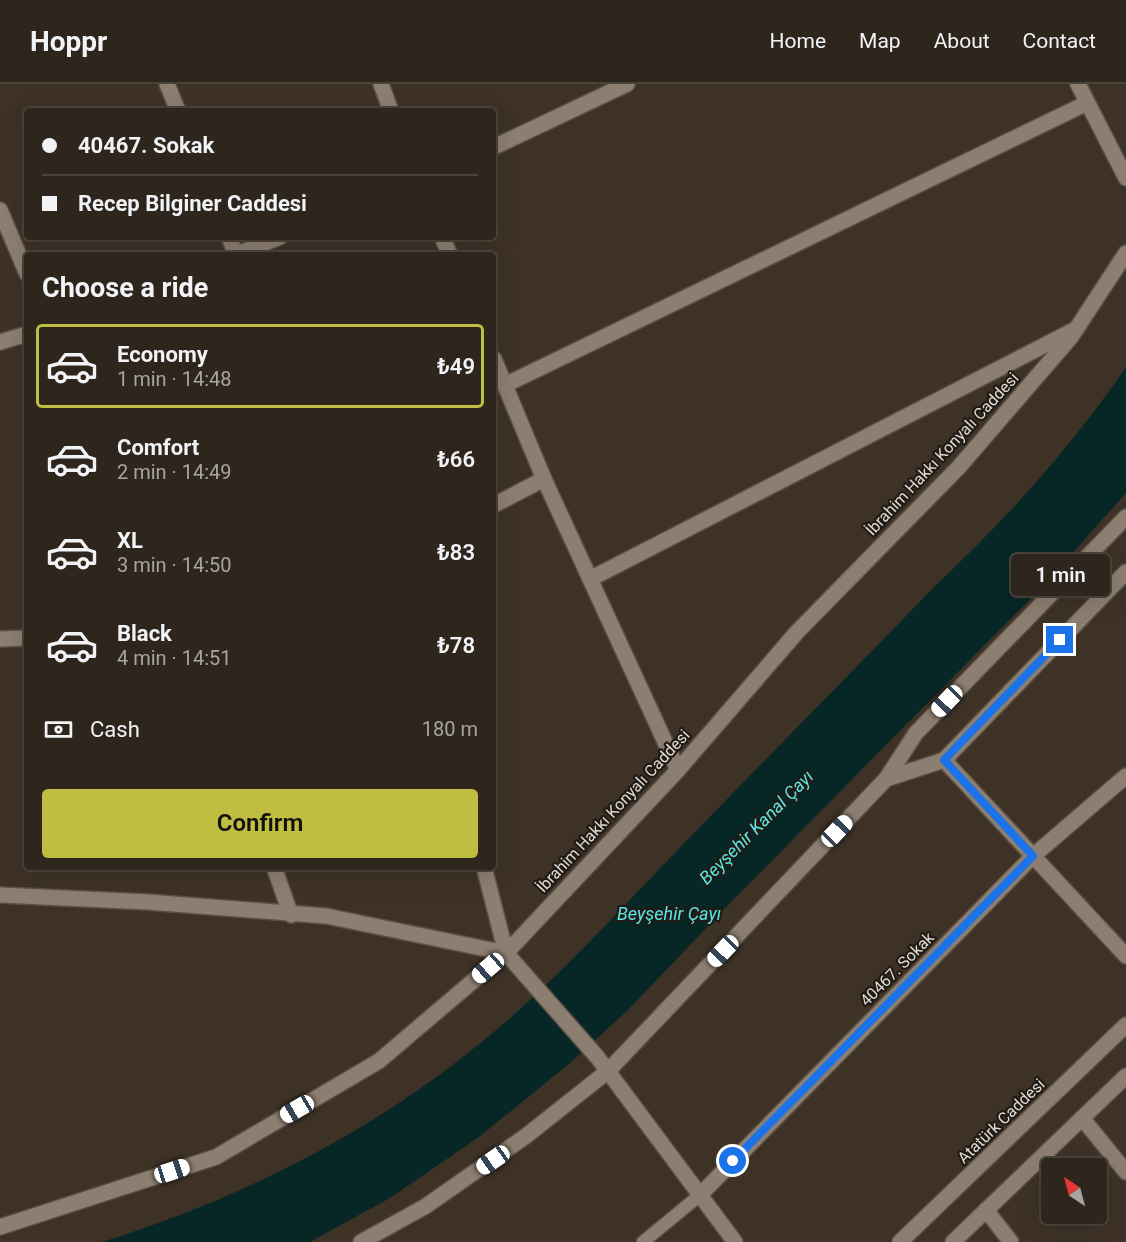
<!DOCTYPE html>
<meta charset="utf-8">
<style>
:root{--surface:#2e261d;--page:#3a322a;--text:#f1f3f6;--muted:#a7a5a4;--line:#49433b;--accent:#c0be40}
body{margin:0;font-family:Roboto,sans-serif;background:var(--page);color:var(--text);height:100vh;display:flex;flex-direction:column;font-size:22px;white-space:nowrap}
*{box-sizing:border-box;margin:0}
p{font-size:20px;color:var(--muted)}
.icon{flex:none;width:33px;height:33px;fill:none;stroke:currentColor;stroke-width:2;stroke-linecap:round;stroke-linejoin:round}
.map{position:relative;flex:1;overflow:hidden}
.panel{position:absolute;left:24px;top:168px;width:472px;height:618px;display:flex;flex-direction:column;background:var(--surface);border-radius:6px;box-shadow:0 6px 24px #0002,0 0 0 2px var(--line)}
.panel>*{flex:none}
.top-card{position:absolute;left:24px;top:24px;width:472px;height:132px;border-radius:6px;box-shadow:0 6px 24px #0002,0 0 0 2px var(--line);display:grid;align-content:center;height:132px;padding:0 18px;background:var(--surface)}
.needle{width:39px;rotate:324deg}
.fabs{position:absolute;left:1041px;top:1074px;display:grid;gap:12px}
.fabs a{display:grid;place-items:center;width:66px;height:66px;border-radius:6px;background:var(--surface);box-shadow:0 6px 24px #0002,0 0 0 2px var(--line);font-size:30px}
.end{position:absolute;width:27px;height:27px;margin:-14px;border:8px solid #1a73e8;background:#fff;box-shadow:0 0 0 3px #fff}
.from{border-radius:50%}
.bubble{position:absolute;height:42px;border-radius:6px;background:var(--surface);box-shadow:0 6px 24px #0002,0 0 0 2px var(--line);font-size:20px;font-weight:600;line-height:42px;text-align:center}
.car{position:absolute;width:18px;height:36px;margin:-18px -9px;border-radius:8px;box-shadow:0 0 4px 2px #0007;background:linear-gradient(#fff 24%,#345 0 40%,#fff 0 76%,#345 0 86%,#fff 0)}
.top-card b{display:flex;align-items:center;gap:21px;height:57px;font-size:22px}
.top-card b+b{border-top:2px solid var(--line)}
.top-card i{width:15px;height:15px;background:var(--text)}
ul{padding:0;list-style:none}
li{display:flex;align-items:center;gap:18px;height:84px;margin:0 12px 9px;padding:0 6px;border:3px solid transparent;border-radius:6px}
li div{flex:1}
li b{display:block;font-size:22px}
li em{font-style:normal;font-weight:600}
li.current{border-color:var(--accent)}
li>.icon{width:54px;height:54px;stroke-width:1.5}
h2{padding:0 18px;font-size:27px;line-height:72px}
.pay{display:flex;align-items:center;gap:15px;height:66px;padding:0 18px;font-size:22px}
.pay p{margin-inline-start:auto}
.action{display:flex;gap:12px;margin-top:auto;padding:12px 18px}
.action a{flex:1;height:69px;border-radius:6px;background:var(--accent);color:#111;font-size:24px;font-weight:600;line-height:69px;text-align:center}
header{display:flex;align-items:center;gap:36px;box-sizing:border-box;height:84px;padding:0 30px;background:var(--surface);border-bottom:2px solid var(--line)}
header strong{font-size:28px}
nav{display:flex;gap:33px;margin-inline-start:auto;font-size:21px}
.map>svg:first-child{display:block}
</style>
<header>
<strong>Hoppr</strong>
<nav><a>Home</a><a>Map</a><a>About</a><a>Contact</a></nav>
</header>
<div class="map">
<svg width="1126" height="1158" viewBox="0 0 1126 1158">
<rect width="100%" height="100%" fill="#3e3227"/>
<!-- water -->
<path fill="#072727" d="M1126,283V409L1045,500L735,814L627,927L569,980L479,1053L390,1114L310,1158H102C252,1111 391,1039 510,934C577,875 637,807 700,743C777,663 856,584 933,504C1005,436 1070,365 1126,283Z"/>
<g fill="none" stroke-linecap="round" stroke-linejoin="round">
<!-- service casing -->
<g stroke="#5a5046" stroke-width="15">
<polyline id="service" points="643,1158 700,1111"/>
</g>
<!-- minor casing -->
<g stroke="#5a5046" stroke-width="18">
<g id="minor">
<polyline points="167,0 178,27"/>
<polyline points="381,0 391,27"/>
<polyline points="1078,0 1126,94"/>
<polyline points="494,63 627,0"/>
<polyline points="0,126 27,190"/>
<polyline points="229,153 236,171"/>
<polyline points="442,153 450,171"/>
<polyline points="235,171 280,153"/>
<polyline points="0,258 27,250"/>
<polyline points="494,275 544,395 678,686"/>
<polyline points="505,301 1087,19"/>
<polyline points="494,421 544,395"/>
<polyline points="590,495 1076,245"/>
<polyline points="0,555 27,554"/>
<polyline points="944,676 1126,872"/>
<polyline points="274,783 291,831"/>
<polyline points="484,783 506,869"/>
<polyline points="1082,1034 1126,1088"/>
<polyline points="700,1111 1033,772 1126,692"/>
<polyline points="986,1126 1011,1158"/>
</g>
</g>
<!-- tertiary casing -->
<g stroke="#5a5046" stroke-width="18">
<g id="tertiary">
<polyline points="1126,433 916,649 886,695 944,676 1126,488"/>
<polyline points="0,811 148,818 326,832 506,869 598,974 735,1158"/>
<polyline points="0,1143 216,1073 379,977 506,869 678,686 797,548 959,383 1071,253 1126,169"/>
<polyline points="361,1158 426,1122 526,1052 608,987 886,695"/>
</g>
</g>
<!-- secondary casing -->
<g stroke="#5a5046" stroke-width="18">
<g id="secondary">
<polyline points="900,1158 1126,941"/>
<polyline points="953,1158 1126,992"/>
</g>
</g>
<!-- service -->
<use href="#service" stroke="#8c7e70" stroke-width="12"/>
<!-- minor -->
<use href="#minor" stroke="#8c7e70" stroke-width="15"/>
<!-- tertiary -->
<use href="#tertiary" stroke="#8c7e70" stroke-width="15"/>
<!-- secondary -->
<use href="#secondary" stroke="#8c7e70" stroke-width="15"/>
</g>
<g fill="none" stroke-linecap="round" stroke-linejoin="round">
<!-- route -->
<polyline stroke="#1a73e8" stroke-width="8" points="733,1077 1033,772 944,676 1060,556"/>
</g>
<g text-anchor="middle" dominant-baseline="central" stroke-width="4.5" stroke-linejoin="round" paint-order="stroke">
<!-- street labels -->
<g font-size="16" fill="#e2dbd3" stroke="#211b16">
<text transform="translate(942 370) rotate(-47)">İbrahim Hakkı Konyalı Caddesi</text>
<text transform="translate(613 727) rotate(-47)">İbrahim Hakkı Konyalı Caddesi</text>
<text transform="translate(897 885) rotate(-45)">40467. Sokak</text>
<text transform="translate(1001 1037) rotate(-44)">Atatürk Caddesi</text>
</g>
<!-- water labels -->
<g font-size="18" font-style="italic" fill="#57e6e6" stroke="#211b16">
<text transform="translate(756 743) rotate(-45)">Beyşehir Kanal Çayı</text>
<text x="669" y="829">Beyşehir Çayı</text>
</g>
</g>
</svg>
<div class="fabs">
<a><svg class="needle" viewBox="-14 -14 28 28"><path d="M0-13l5 13h-10z" fill="#e53935"/><path d="M0 13l5-13h-10z" fill="#a7a5a4"/></svg></a>
</div>
<i class="end from" style="left:733px;top:1077px"></i>
<i class="end" style="left:1060px;top:556px"></i>
<div class="bubble" style="left:1011px;top:470px;width:99px">1 min</div>
<i class="car" style="left:947px;top:617px;rotate:224deg"></i>
<i class="car" style="left:837px;top:747px;rotate:44deg"></i>
<i class="car" style="left:723px;top:867px;rotate:224deg"></i>
<i class="car" style="left:488px;top:884px;rotate:229deg"></i>
<i class="car" style="left:297px;top:1025px;rotate:240deg"></i>
<i class="car" style="left:493px;top:1076px;rotate:235deg"></i>
<i class="car" style="left:172px;top:1087px;rotate:72deg"></i>
<div class="top-card">
<b><i class="from"></i>40467. Sokak</b>
<b><i></i>Recep Bilginer Caddesi</b>
</div>
<section class="panel">
<h2>Choose a ride</h2>
<ul>
<li class="current"><svg class="icon" aria-label="car" viewBox="0 0 24 24"><path d="M5 17H2v-5l4-1 3-4h7l3 4 3 1v5h-3M9 17h6M6 11h13"/><circle cx="7" cy="17" r="2"/><circle cx="17" cy="17" r="2"/></svg><div><b>Economy</b><p>1 min · 14:48</p></div><em>₺49</em></li>
<li><svg class="icon" aria-label="car" viewBox="0 0 24 24"><path d="M5 17H2v-5l4-1 3-4h7l3 4 3 1v5h-3M9 17h6M6 11h13"/><circle cx="7" cy="17" r="2"/><circle cx="17" cy="17" r="2"/></svg><div><b>Comfort</b><p>2 min · 14:49</p></div><em>₺66</em></li>
<li><svg class="icon" aria-label="car" viewBox="0 0 24 24"><path d="M5 17H2v-5l4-1 3-4h7l3 4 3 1v5h-3M9 17h6M6 11h13"/><circle cx="7" cy="17" r="2"/><circle cx="17" cy="17" r="2"/></svg><div><b>XL</b><p>3 min · 14:50</p></div><em>₺83</em></li>
<li><svg class="icon" aria-label="car" viewBox="0 0 24 24"><path d="M5 17H2v-5l4-1 3-4h7l3 4 3 1v5h-3M9 17h6M6 11h13"/><circle cx="7" cy="17" r="2"/><circle cx="17" cy="17" r="2"/></svg><div><b>Black</b><p>4 min · 14:51</p></div><em>₺78</em></li>
</ul>
<div class="pay"><svg class="icon" aria-label="cash" viewBox="0 0 24 24"><path d="M3 7h18v10H3z"/><circle cx="12" cy="12" r="2"/></svg>Cash<p>180 m</p></div>
<div class="action"><a>Confirm</a></div>
</section>
</div>
